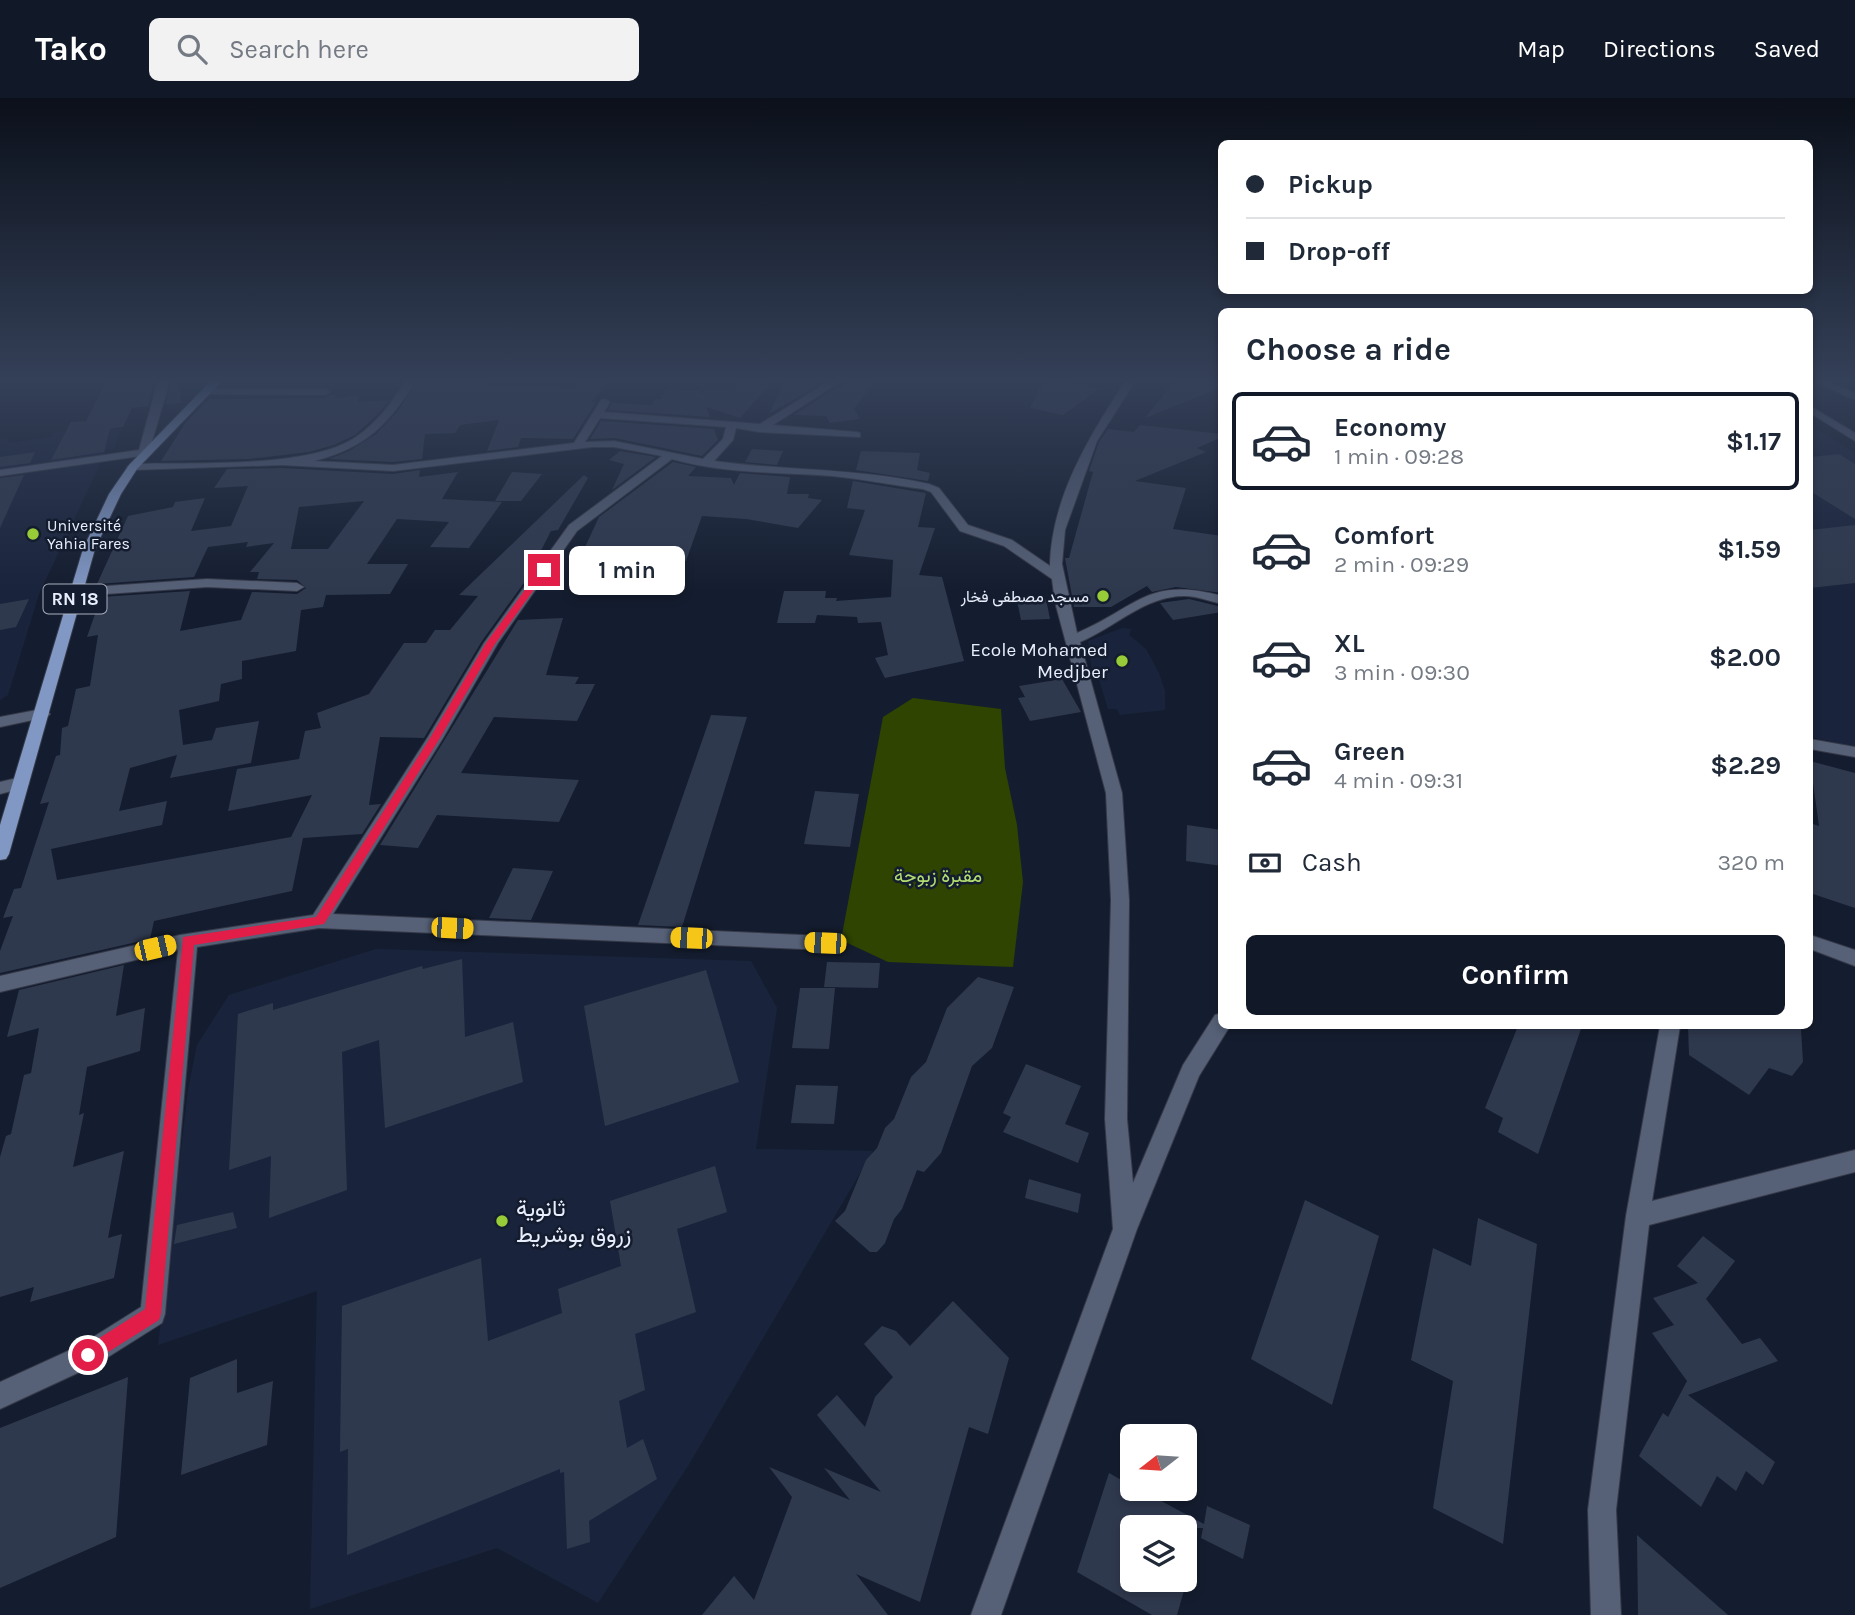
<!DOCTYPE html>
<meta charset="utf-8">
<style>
:root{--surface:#fff;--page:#f2f2f3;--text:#1f2937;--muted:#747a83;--line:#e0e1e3;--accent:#111827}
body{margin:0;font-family:Karla,Vazirmatn,sans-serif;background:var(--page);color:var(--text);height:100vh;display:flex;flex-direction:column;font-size:26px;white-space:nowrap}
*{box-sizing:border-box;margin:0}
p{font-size:23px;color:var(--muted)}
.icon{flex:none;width:38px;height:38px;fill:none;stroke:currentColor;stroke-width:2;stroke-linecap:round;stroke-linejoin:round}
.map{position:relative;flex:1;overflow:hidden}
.drawer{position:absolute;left:1218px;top:210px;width:595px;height:721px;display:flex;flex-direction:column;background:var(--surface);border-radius:10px;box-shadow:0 4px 10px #0003}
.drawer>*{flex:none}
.guide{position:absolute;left:1218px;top:42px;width:595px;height:154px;border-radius:10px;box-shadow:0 4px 10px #0003;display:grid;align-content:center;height:154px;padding:0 28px;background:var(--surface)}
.needle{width:46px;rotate:253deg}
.controls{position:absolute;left:1120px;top:1326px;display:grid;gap:14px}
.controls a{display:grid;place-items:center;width:77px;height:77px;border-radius:10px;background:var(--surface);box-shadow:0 4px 10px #0003;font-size:35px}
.end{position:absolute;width:32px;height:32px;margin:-16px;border:9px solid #e11d48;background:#fff;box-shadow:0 0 0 4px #fff}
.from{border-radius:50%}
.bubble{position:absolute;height:49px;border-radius:10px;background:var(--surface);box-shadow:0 4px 10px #0003;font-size:23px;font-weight:700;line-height:49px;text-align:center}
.car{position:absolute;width:21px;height:42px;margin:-21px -10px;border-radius:9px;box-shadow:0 0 5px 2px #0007;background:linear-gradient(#f5c518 24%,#345 0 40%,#f5c518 0 76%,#345 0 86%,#f5c518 0)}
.guide b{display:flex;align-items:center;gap:24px;height:66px;font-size:26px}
.guide b+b{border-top:2px solid var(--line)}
.guide i{width:18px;height:18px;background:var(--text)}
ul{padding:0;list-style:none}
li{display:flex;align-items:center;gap:21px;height:98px;margin:0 14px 10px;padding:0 14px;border:4px solid transparent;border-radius:10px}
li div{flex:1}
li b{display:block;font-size:26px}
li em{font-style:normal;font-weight:700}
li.on{border-color:var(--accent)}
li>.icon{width:63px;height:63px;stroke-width:1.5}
h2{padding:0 28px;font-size:32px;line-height:84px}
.pay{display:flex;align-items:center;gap:18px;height:77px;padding:0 28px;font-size:26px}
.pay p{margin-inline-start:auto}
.primary-button{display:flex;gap:14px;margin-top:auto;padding:14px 28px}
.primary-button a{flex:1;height:80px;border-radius:10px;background:var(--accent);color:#fff;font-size:28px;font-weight:700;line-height:80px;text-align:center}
header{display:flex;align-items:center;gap:42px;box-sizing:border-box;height:98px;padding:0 35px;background:var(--accent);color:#fff}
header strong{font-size:33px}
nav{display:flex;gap:38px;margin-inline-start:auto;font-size:24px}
.search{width:490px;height:63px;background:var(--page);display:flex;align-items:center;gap:18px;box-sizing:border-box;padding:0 24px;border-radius:10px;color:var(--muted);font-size:26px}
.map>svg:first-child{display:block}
</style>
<header>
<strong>Tako</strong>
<div class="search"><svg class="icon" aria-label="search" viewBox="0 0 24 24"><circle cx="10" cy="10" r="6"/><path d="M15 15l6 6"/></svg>Search here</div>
<nav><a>Map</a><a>Directions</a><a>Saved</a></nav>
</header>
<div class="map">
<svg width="1855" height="1517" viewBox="0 0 1855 1517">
<rect width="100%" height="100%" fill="#141d2f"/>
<!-- built -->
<g fill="#19243c">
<polygon points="1810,327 1855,355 1855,649 1810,639"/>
<polygon points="121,330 114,351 106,352 103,359 0,374 0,341 8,340 7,345 51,339 53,335 82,331 81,336"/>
<polygon points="101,364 39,496 8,597 0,602 0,377"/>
<polygon points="1122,530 1131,531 1129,537 1146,551 1159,575 1165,593 1165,612 1120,617 1117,611 1108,611 1098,578 1092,575 1088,543"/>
<polygon points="376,851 751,863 777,910 756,1051 873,1053 688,1368 598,1505 497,1450 310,1511 317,1193 158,1247 188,992 197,947 229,897"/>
</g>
<!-- green -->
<polygon fill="#2e4400" points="913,600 1001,611 1005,670 1017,727 1023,784 1013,869 888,864 841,842 883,619"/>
<!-- building -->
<g fill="#2f394e" fill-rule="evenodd">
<polygon points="107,282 155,282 148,308 132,310 123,329 110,331 104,354 51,362 71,324 86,323"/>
<polygon points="171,282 179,282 181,305 166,306"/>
<polygon points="418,282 490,282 487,288 575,289 581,282 611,282 591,304 596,304 573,341 521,340 518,349 487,353 499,322 460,327 455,335 425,336 422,361 393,364 329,361 349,353 376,336 398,313"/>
<polygon points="739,282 774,282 740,320 706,309 710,319 608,312 612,305 652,307 655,301 661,301 666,292 700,293 701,297 706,291 735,292"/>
<polygon points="785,282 822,285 769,316"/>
<polygon points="846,282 875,282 854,311 860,321 830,325 826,318 794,317 838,289 842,289"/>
<polygon points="1049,282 1058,282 1099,291 1063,317 1030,310 1039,291"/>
<polygon points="1176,282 1222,282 1222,289 1145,320"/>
<polygon points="330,297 335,297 335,300 358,297 359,304 390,302 376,318 355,337 334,347 309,354 249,361 161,363 186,324 209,301 325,300"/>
<polygon points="601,323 714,331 718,342 702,358 615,340 590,341"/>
<polygon points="1140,327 1222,336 1222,339 1197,350 1206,354 1135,383 1186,390 1173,431 1222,438 1222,495 1176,489 1152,494 1147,488 1111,509 1074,509 1065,460 1069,460 1093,374 1089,373 1099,344 1108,331 1134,334"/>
<polygon points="752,351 783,353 777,367 745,364"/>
<polygon points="620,353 656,359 612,392 624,366 609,362"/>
<polygon points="861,353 920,355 917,372 930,375 928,383 856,372"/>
<polygon points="35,354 30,365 0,369 0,359"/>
<polygon points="1839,356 1855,366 1855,421 1810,393 1810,359"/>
<polygon points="673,364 696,369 688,378 731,380 734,387 740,375 790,379 787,396 809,396 808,400 822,402 798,430 746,421 702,418 686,463 579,462 599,419"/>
<path d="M282,370L393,376L420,372L419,379L458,374L442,401L502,404L469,450L430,449L449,424L397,421L367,466H408L390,496L326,497L323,509L301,512L296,553L242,563V581L221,586L219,603L179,612L183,647L212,642L216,630L259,623L251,665L170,680L177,657L130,670L119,713L167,703L162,727L51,751L57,782L291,739L312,697L228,713L237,671L299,661L305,633L321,630L317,615L369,596L404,545H426L435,532H450L478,498L459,497L584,377L588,380L558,432L551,433L533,468H536L482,543L424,640L380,639L369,707L381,706L362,736L303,740L292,793L154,823L150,841L0,875V853L13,818L3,820L14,791L21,790L49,704L40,706L56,658L60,657L62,630L68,628L76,591L90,588L98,537L87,539L101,499L190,493L180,533L241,522L252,494L297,496L306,490L297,482L257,481L259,474H250L274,445L246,449L248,444L208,449L194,479L97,486L128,418L173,409L175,404L205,400L191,433L231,428L248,388L214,390L227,371ZM364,403L328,451H291L299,409Z"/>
<polygon points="512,374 542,376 521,403 495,403"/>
<polygon points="24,377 0,430 0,380"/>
<polygon points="853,383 926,395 918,429 935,430 919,477 942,479 964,563 885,580 875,560 888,557 881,524 858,525 857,519 817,517 815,525 777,525 784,493 826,493 825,500 837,500 836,503 891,499 893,462 849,457 865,412 847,410"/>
<polygon points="1855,427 1855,485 1810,490 1810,432"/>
<polygon points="29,501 16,529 0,532 0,506"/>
<polygon points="1046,501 1050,521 1021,522 1017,502"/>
<polygon points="1189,501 1222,509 1222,514 1173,522 1160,505"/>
<polygon points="563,520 546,577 579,579 575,586 595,586 577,623 494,619 461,675 579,682 559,724 437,717 418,750 380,747 518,522"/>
<polygon points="1062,581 1081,614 1030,623 1018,600 1025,599 1019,588"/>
<polygon points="711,617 747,619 682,829 638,827"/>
<polygon points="1810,663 1855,675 1855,810 1810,795 1810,725 1819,728"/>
<polygon points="815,693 859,696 850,749 804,746"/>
<polygon points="1187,727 1222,732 1222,768 1186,763"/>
<polygon points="513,770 553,773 531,822 489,820"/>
<polygon points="462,861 465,939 513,924 523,984 385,1030 379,942 342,954 347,1092 269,1120 271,1058 229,1072 238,916 273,905 273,912 422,868 423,871"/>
<polygon points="827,864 880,865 878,890 824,889"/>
<polygon points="124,867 116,918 145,910 140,953 87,969 79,1017 84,1015 73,1069 124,1053 108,1140 122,1136 114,1180 30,1204 34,1189 0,1199 0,1059 6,1038 11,1036 24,977 31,975 39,930 7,939 19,892"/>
<polygon points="706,872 739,984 605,1028 584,908"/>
<polygon points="978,879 1014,889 992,950 972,968 941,1055 924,1074 917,1072 902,1111 894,1121 885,1145 877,1154 870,1154 835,1123 845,1113 866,1062 877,1050 885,1030 894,1021 911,979 926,964 947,910"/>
<polygon points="800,890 835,890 829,951 792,950"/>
<polygon points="1518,928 1582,928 1538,1056 1498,1034 1503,1020 1485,1010"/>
<polygon points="1688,928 1791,928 1801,931 1803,964 1792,978 1769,970 1749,997 1689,957"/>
<polygon points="1026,966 1081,988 1065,1026 1089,1035 1078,1065 1003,1034 1011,1019 1003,1015"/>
<polygon points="796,987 838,988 834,1026 791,1025"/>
<polygon points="715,1068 727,1114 677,1131 696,1214 635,1236 645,1292 619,1303 627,1350 643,1341 657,1381 589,1423 590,1444 567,1451 564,1374 560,1375 560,1371 347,1457 348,1351 340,1354 342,1208 481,1160 488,1243 562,1215 558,1191 621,1168 610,1103"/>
<polygon points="1029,1081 1081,1096 1078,1115 1025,1100"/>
<polygon points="1305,1102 1379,1138 1332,1307 1251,1261"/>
<polygon points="233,1114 237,1130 174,1146 177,1127"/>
<polygon points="1478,1120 1537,1146 1503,1446 1433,1410 1453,1283 1411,1262 1433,1150 1471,1168"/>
<polygon points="1703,1138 1735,1163 1706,1201 1742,1246 1760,1240 1778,1263 1688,1297 1775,1364 1763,1387 1746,1373 1736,1393 1717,1378 1701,1409 1639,1358 1663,1315 1668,1319 1687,1283 1652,1235 1674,1227 1653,1200 1698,1185 1677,1168"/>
<polygon points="953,1203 1009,1260 988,1336 969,1329 920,1504 856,1476 888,1517 702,1517 734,1478 754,1502 792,1399 769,1369 850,1402 824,1370 881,1394 817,1317 837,1297 865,1329 875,1299 893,1279 864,1246 882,1228 896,1233 910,1248"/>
<polygon points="237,1261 237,1295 273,1283 267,1347 181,1377 190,1280"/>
<polygon points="128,1279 116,1439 0,1490 0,1330"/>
<polygon points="1109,1375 1132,1388 1132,1391 1139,1391 1204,1426 1207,1408 1250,1427 1243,1461 1201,1440 1203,1430 1132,1430 1132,1482 1187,1482 1177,1517 1152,1517 1077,1474"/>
<polygon points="1637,1437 1728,1517 1638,1517"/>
</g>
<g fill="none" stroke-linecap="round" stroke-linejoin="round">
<!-- minor casing -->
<g stroke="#353948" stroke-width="2">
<g id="minor">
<polygon points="158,282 168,282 168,289 148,357 0,378 0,372 139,352"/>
<path d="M406,282H416C389,326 366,350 314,363L393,367L574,345L601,302L605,301L610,304L604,314L760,326L831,282H843L773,327L856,334L860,335V339L759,334L736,330L733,342L714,363C786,373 858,370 929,386L939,390L968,427L1012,442L1050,468C1051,400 1090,337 1126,282H1136L1097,343L1065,432L1062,466L1077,535C1138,509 1147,478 1222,498V506C1209,503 1197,498 1184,498C1145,498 1114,530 1080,544L1122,695L1129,802L1127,1021L1133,1085L1183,967L1215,917L1222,915V928H1230L1199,978L1137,1131L1001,1517H971L1113,1131L1105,1021L1111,802L1106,695L1055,504L1052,481L1004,448L960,433L931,394L923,391C893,387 862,381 832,378C778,374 724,376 672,361L577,433L498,545L443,640L333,816L825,838L832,840L834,845L832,850L825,852L319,830L197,849L165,1216L162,1225L97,1266L0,1311V1284L79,1248L141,1209L178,852L0,894V878L180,837L313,817L428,639L484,545L569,427L662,358L614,349H592L393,373L282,367L133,372L127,369L133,366C192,364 309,371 356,339C378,324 392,304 406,282ZM600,320L726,329L723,341L703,361L614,343L585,344Z"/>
<polygon points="1811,282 1825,282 1855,295 1855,302"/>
<polygon points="206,291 325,291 330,294 325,297 202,296 202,292"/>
<polygon points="207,481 297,485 304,489 297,493 207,489 77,498 70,494 77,490"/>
<polygon points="42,611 47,613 50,616 47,619 0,629 0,619"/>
<polygon points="1810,641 1855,649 1855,659 1810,651"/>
<polygon points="21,679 27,681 29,685 27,689 0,696 0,684"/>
<polygon points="1810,837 1855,852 1855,868 1810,851"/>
<polygon points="1660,928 1680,928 1652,1103 1855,1052 1855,1074 1649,1127 1616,1412 1621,1517 1591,1517 1588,1412 1626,1118"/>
</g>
</g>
<!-- secondary casing -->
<g stroke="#353948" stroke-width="2">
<polygon id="secondary" points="1810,308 1855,335 1855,343 1810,315"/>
</g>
<!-- primary casing -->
<g stroke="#353948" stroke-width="2">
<polygon id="primary" points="212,282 223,282 137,371 121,396 95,451 9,756 6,761 0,762 0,727 83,451 109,396 129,367"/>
</g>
<!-- minor -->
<use href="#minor" fill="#566177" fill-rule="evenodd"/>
<!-- secondary -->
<use href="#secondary" fill="#566177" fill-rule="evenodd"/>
<!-- primary -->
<use href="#primary" fill="#8198c4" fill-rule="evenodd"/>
</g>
<!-- sky -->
<linearGradient id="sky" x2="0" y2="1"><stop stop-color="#0b101a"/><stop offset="0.57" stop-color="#344058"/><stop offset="1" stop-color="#344058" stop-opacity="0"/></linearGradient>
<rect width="1855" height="495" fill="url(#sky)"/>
<!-- route -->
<polygon fill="#e11d48" points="541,470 548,472 495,546 440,640 324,826 194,847 161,1216 159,1222 94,1263 88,1265 82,1263 80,1257 82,1251 145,1211 183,839 316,819 430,640 486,545"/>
<!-- markers -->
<g fill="#97cb38" stroke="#141d2f" stroke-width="2.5">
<circle cx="33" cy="436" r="7"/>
<circle cx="1103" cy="498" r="7"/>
<circle cx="1122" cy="563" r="7"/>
<circle cx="502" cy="1123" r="7"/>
</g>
<g text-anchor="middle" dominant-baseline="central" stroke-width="5" stroke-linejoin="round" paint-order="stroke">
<!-- far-poi labels -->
<g font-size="16" fill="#e8eefb" stroke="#141d2f" text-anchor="start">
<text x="47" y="427">Université<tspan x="47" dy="18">Yahia Fares</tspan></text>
<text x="1089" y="498" text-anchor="end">مسجد مصطفى فخار</text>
</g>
<!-- shield labels -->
<rect fill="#141d2f" stroke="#a8afbe" stroke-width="2" x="43.5" y="486.5" width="63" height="29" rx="5"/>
<g font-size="18" font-weight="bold" fill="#e8eefb">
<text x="75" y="501">RN 18</text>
</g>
<!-- poi labels -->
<g font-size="19" fill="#e8eefb" stroke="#141d2f" text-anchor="end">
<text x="1108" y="552">Ecole Mohamed<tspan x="1108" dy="22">Medjber</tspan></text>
</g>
<!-- park labels -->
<g font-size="19" fill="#b2de71" stroke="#141d2f">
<text x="938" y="778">مقبرة زبوجة</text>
</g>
<!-- near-poi labels -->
<g font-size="23" fill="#e8eefb" stroke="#141d2f" text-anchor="start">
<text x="516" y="1110">ثانوية<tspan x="516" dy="26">زروق بوشريط</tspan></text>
</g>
</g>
</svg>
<div class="controls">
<a><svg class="needle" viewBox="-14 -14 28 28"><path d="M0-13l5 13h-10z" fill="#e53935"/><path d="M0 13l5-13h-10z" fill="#747a83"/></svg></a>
<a><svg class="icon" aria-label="layers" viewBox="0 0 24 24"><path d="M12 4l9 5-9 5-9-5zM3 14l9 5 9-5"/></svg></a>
</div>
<i class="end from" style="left:88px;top:1257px"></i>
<i class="end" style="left:544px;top:472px"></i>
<div class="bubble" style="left:569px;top:448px;width:116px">1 min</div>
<i class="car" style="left:452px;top:830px;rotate:93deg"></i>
<i class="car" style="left:691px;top:840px;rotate:272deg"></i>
<i class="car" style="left:825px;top:845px;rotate:272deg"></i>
<i class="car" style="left:155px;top:850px;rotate:77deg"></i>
<div class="guide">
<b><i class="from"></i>Pickup</b>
<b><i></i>Drop-off</b>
</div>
<section class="drawer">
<h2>Choose a ride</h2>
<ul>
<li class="on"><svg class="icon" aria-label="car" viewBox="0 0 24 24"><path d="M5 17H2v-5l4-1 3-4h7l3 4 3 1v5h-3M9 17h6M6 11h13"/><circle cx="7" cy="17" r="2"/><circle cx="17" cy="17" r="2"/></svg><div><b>Economy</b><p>1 min · 09:28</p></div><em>$1.17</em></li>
<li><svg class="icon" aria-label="car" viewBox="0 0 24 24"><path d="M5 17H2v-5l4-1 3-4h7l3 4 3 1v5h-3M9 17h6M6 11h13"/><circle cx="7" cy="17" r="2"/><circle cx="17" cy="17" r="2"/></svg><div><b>Comfort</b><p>2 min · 09:29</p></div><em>$1.59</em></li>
<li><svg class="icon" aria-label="car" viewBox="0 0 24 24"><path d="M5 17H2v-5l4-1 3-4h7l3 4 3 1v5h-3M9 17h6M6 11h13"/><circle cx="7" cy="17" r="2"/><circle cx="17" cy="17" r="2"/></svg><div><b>XL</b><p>3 min · 09:30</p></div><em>$2.00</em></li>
<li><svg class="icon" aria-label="car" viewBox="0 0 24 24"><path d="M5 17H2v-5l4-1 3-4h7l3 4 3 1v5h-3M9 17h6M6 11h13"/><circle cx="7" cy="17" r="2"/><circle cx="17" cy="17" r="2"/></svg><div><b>Green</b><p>4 min · 09:31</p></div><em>$2.29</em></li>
</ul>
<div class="pay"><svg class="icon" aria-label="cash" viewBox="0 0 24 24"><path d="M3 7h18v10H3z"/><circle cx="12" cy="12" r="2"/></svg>Cash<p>320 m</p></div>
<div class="primary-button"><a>Confirm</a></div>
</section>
</div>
